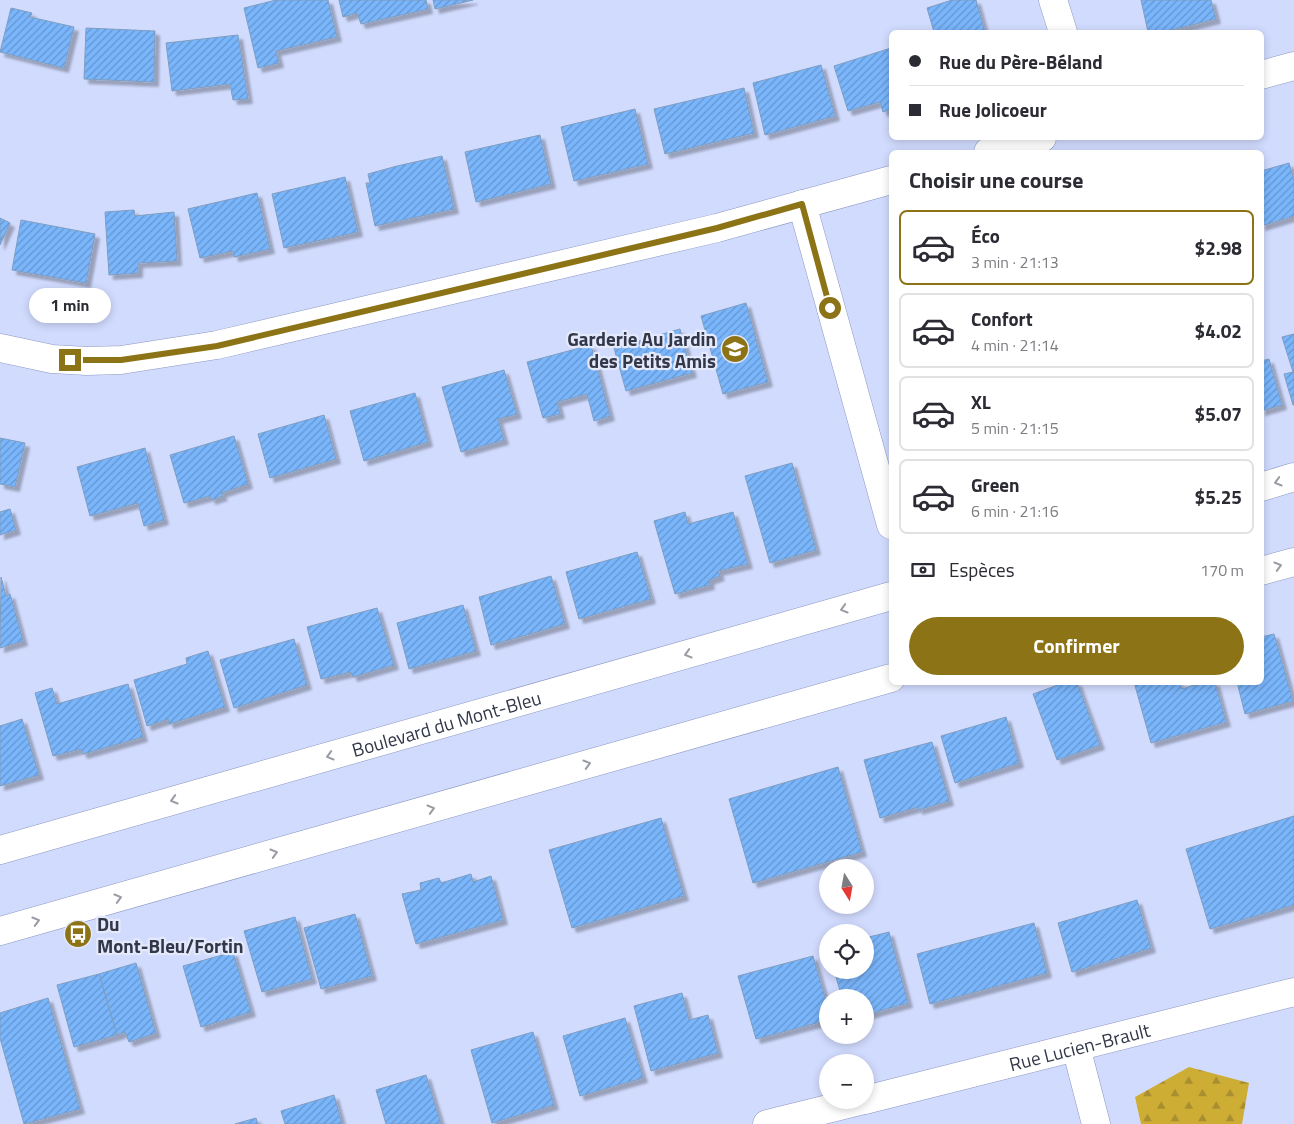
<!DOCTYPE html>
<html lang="fr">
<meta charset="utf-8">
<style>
:root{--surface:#fff;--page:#f2f2f3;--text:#2b2b33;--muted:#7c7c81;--line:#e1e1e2;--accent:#8b7316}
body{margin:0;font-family:"Titillium Web",sans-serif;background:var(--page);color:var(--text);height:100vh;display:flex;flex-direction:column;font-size:19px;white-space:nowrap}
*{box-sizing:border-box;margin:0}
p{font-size:16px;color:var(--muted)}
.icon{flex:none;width:28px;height:28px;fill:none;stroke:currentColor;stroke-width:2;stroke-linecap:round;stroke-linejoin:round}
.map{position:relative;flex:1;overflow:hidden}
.sheet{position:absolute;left:889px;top:150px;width:375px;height:535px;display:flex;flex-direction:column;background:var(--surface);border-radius:8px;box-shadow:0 2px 8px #0003}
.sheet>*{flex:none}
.guide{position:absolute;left:889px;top:30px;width:375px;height:110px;border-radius:8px;box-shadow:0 2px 8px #0003;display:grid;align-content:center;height:110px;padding:0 20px;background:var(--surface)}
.needle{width:32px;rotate:169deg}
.controls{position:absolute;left:819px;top:859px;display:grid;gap:10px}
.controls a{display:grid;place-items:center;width:55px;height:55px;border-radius:50%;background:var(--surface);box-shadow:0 2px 8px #0003;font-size:25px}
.end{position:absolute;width:22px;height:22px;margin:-11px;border:6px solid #8b7316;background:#fff;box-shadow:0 0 0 2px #fff}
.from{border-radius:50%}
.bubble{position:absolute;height:35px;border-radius:18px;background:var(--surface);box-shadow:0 2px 8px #0003;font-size:16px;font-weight:700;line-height:35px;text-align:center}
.guide b{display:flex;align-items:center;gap:18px;height:48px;font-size:19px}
.guide b+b{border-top:1px solid var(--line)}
.guide i{width:12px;height:12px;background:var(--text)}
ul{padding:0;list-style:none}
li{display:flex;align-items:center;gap:15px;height:75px;margin:0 10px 8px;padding:0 10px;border:2px solid var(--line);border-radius:8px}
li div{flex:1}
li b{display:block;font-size:19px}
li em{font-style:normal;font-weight:700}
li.current{border-color:var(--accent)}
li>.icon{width:45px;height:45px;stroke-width:1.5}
h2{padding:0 20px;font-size:22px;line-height:60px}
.pay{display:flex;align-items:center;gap:12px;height:55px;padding:0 20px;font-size:19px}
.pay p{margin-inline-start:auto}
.action{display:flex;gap:10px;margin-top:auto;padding:10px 20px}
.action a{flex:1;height:58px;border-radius:30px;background:var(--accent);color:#fff;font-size:20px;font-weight:700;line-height:58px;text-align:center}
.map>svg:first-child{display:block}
</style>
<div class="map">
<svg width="1294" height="1124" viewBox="0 0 1294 1124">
<defs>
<pattern id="forest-firs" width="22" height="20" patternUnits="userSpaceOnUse" patternTransform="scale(1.25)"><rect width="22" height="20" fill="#cead35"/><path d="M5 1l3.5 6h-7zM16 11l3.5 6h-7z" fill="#a88e2f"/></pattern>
<pattern id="building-hatch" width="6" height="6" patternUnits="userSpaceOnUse" patternTransform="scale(1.25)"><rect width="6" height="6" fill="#7ab6fc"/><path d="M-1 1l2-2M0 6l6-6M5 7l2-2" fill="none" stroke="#6595ce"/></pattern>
<filter id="shadow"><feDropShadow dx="4.5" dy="4.5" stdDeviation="1" flood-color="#0004"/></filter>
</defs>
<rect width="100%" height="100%" fill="#d1dbfe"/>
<!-- forest -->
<polygon fill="url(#forest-firs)" points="1189,1067 1249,1083 1242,1124 1141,1124 1135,1097"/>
<!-- building -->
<g fill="url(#building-hatch)" stroke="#7f9dc0" filter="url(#shadow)">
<polygon points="276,0 328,0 337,37 276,51 279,63 258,68 244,8"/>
<polygon points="339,0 426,0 428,9 361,24 357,13 343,17"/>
<polygon points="433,0 473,0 435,9"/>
<polygon points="952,0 976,0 985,32 934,32 927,8"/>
<polygon points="1141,0 1211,0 1216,19 1163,32 1148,32"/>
<polygon points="11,8 32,13 30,17 74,27 64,68 0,52"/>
<polygon points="86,28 155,31 154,82 84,79"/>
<polygon points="238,35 248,99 233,100 230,84 172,91 166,43"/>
<polygon points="891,48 891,109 883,112 880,102 848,111 834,66"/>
<polygon points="821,65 835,116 765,135 753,83"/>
<polygon points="744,88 754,133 665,154 654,109"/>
<polygon points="635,109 648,164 574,181 561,127"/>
<polygon points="540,135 551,184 476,202 465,152"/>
<polygon points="442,156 454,209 375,226 366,183 370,183 368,174 397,166"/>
<polygon points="1289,163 1294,180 1294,216 1261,226 1261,171"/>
<polygon points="345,177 358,232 284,248 272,194"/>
<polygon points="257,193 270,249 234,257 233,251 200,258 188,209"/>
<polygon points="134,210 135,216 174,212 177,261 138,263 138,273 109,275 105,212"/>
<polygon points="0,218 10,223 0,245"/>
<polygon points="21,220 95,234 86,283 12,270"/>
<polygon points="746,303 768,382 723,394 701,316"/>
<polygon points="680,329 692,373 626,391 614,348"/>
<polygon points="1294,334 1294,405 1293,405 1284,374 1293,372 1282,337"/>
<polygon points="591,345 610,416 594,421 587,394 557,402 560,414 543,418 527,362"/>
<polygon points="1269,359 1282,405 1261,411 1261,361"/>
<polygon points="504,370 517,414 498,419 504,440 461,452 442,387"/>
<polygon points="415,393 428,442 364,461 350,411"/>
<polygon points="324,415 336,459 270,478 258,434"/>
<polygon points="234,436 248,484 221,493 223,496 211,500 210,496 184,503 170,455"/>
<polygon points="0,438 25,443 15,487 0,484"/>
<polygon points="145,448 164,520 144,526 138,503 90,516 77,467"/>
<polygon points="792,463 816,550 770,563 745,476"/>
<polygon points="10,509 16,530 0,535 0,512"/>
<polygon points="685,512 688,524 733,512 748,564 718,571 720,576 709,580 710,585 675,594 654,521"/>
<polygon points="637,552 651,599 579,619 566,572"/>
<polygon points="551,576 565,624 491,645 479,597"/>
<polygon points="1,577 6,596 10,594 23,641 0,648"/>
<polygon points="463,605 476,651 409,669 397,623"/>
<polygon points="377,608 394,665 353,677 351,672 321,679 307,627"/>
<polygon points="1274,634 1293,701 1245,714 1237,682 1261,682 1261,637"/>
<polygon points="294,639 307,685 234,708 220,660"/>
<polygon points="208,651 225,707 169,724 168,719 147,726 134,680 187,664 186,658"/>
<polygon points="1066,682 1077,682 1100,745 1057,760 1033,694"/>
<polygon points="1134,682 1180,682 1182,689 1203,682 1215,682 1226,722 1151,743"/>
<polygon points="128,684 143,737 83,754 81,749 53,756 35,693 52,688 57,704"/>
<polygon points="1006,717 1019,763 955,783 941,736"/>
<polygon points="22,719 39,775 0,786 0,726"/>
<polygon points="932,742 949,801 918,810 918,807 880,818 864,760"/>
<polygon points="838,767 862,852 753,883 729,799"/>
<polygon points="1294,816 1294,905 1210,929 1186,849"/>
<polygon points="661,818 684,896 572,928 549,850"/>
<polygon points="471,874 473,882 491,876 503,920 416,944 402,894 421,890 420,883 439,878 441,883"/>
<polygon points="1137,900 1151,948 1072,972 1058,923"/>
<polygon points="355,914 372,976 321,989 304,928"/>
<polygon points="295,917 312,979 262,992 244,931"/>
<polygon points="1034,923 1047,973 930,1004 917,954"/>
<polygon points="889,932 908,1003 865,1015 865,998 842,998 834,970 865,970 865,938"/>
<polygon points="233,952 251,1012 201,1027 183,966"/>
<polygon points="813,956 828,1008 828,1020 756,1039 738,976"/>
<polygon points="136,963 156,1033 129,1042 125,1032 117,1035 99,974"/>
<polygon points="99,974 117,1035 74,1047 57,985"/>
<polygon points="682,993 689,1020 708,1015 718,1053 651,1071 634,1006"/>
<polygon points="48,998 80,1109 24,1124 0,1038 0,1013"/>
<polygon points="625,1018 643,1078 580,1096 563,1036"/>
<polygon points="533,1032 554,1105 492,1123 471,1050"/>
<polygon points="426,1075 441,1124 386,1124 376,1090"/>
<polygon points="334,1095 342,1124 285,1124 281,1111"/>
<polygon points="256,1118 258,1124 235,1124"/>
</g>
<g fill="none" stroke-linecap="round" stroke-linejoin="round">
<!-- minor casing -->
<g stroke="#8c97c0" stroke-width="29">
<g id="minor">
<polyline points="1053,0 1063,32"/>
<polyline points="1261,75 1294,66"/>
<polyline points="988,152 1042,138"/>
<polyline points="802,204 891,525"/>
<polyline points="0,348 52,359 87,361 121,360 217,345 717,228 891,180"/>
<polyline points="1261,487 1294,477"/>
<polyline points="1261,571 1294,562"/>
<path id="s1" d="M0,850L891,596"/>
<polyline points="0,931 891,678"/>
<polyline points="1076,1047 1096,1124"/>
<path id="s2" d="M865,1100L1294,992"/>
<polyline points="767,1124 864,1100"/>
</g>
</g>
<!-- minor -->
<use href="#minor" stroke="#fff" stroke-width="28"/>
</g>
<!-- one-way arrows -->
<defs><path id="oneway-chevron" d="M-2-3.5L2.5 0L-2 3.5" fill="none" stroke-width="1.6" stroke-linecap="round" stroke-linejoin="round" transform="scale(1.25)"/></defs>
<g stroke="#999ca4">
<use href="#oneway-chevron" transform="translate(1278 482) rotate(164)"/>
<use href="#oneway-chevron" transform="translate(1278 566) rotate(-16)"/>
<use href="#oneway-chevron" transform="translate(844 609) rotate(164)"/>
<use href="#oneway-chevron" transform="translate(688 654) rotate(164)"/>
<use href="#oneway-chevron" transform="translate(330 756) rotate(164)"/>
<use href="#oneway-chevron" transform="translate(587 764) rotate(-16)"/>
<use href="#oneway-chevron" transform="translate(174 800) rotate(164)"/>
<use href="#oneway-chevron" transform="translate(431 809) rotate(-16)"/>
<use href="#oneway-chevron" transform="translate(274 853) rotate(-16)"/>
<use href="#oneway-chevron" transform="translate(118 898) rotate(-16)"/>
<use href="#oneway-chevron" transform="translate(36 921) rotate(-16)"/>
</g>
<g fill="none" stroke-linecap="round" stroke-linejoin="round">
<!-- route -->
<polyline stroke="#8b7316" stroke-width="6" points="70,360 121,360 217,346 717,228 802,204 830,308"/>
</g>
<!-- icons -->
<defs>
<g id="school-disc" transform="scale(1.4375)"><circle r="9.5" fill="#8b7316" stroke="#e4e9fb"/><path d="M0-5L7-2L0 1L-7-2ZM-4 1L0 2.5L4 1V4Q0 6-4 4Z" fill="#fff"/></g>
<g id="bus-disc" transform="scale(1.4375)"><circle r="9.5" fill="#8b7316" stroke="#e4e9fb"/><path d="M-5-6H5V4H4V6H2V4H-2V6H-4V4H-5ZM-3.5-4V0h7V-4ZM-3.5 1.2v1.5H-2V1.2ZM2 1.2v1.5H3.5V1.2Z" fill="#fff"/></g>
</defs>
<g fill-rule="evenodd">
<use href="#school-disc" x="735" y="349"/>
<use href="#bus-disc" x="78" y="934"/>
</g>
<g text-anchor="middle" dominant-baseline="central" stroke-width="4.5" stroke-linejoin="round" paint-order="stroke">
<!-- poi labels -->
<g font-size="19" font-weight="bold" fill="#333849" stroke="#e4e9fb" text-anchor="end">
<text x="716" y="338">Garderie Au Jardin<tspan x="716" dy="22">des Petits Amis</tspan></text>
<text x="97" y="923" text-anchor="start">Du<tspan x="97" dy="22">Mont-Bleu/Fortin</tspan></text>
</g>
<!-- street labels -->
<g font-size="19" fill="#333849" stroke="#e4e9fb">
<text stroke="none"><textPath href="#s1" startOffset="464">Boulevard du Mont-Bleu</textPath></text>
<text stroke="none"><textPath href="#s2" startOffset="221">Rue Lucien-Brault</textPath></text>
</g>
</g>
</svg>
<div class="controls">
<a><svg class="needle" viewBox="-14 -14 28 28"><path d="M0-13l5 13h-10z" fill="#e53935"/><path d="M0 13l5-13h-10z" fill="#7c7c81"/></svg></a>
<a><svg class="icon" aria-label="locate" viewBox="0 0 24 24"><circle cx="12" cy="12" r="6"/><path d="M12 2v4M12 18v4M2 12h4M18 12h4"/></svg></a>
<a>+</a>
<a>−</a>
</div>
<i class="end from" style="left:830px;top:308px"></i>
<i class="end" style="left:70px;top:360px"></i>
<div class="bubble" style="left:29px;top:288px;width:82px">1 min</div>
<div class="guide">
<b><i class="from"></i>Rue du Père-Béland</b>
<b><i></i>Rue Jolicoeur</b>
</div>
<section class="sheet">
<h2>Choisir une course</h2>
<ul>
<li class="current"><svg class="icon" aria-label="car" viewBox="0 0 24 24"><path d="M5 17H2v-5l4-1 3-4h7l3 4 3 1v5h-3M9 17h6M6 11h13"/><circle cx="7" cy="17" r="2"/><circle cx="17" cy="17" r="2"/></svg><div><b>Éco</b><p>3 min · 21:13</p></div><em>$2.98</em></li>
<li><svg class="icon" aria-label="car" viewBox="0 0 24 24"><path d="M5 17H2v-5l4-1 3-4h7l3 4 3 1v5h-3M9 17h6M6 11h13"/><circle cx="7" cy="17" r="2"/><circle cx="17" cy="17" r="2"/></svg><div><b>Confort</b><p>4 min · 21:14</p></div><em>$4.02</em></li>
<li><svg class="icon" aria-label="car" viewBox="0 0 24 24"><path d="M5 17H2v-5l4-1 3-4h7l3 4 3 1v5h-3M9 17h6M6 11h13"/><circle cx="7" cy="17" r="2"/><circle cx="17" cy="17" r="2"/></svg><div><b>XL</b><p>5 min · 21:15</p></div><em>$5.07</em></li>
<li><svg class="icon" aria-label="car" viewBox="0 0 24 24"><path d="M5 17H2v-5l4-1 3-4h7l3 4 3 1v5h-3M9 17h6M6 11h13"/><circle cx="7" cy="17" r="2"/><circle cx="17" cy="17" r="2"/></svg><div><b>Green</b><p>6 min · 21:16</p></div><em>$5.25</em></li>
</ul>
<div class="pay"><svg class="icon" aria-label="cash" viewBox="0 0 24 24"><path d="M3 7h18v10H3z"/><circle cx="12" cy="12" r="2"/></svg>Espèces<p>170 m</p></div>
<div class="action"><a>Confirmer</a></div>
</section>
</div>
